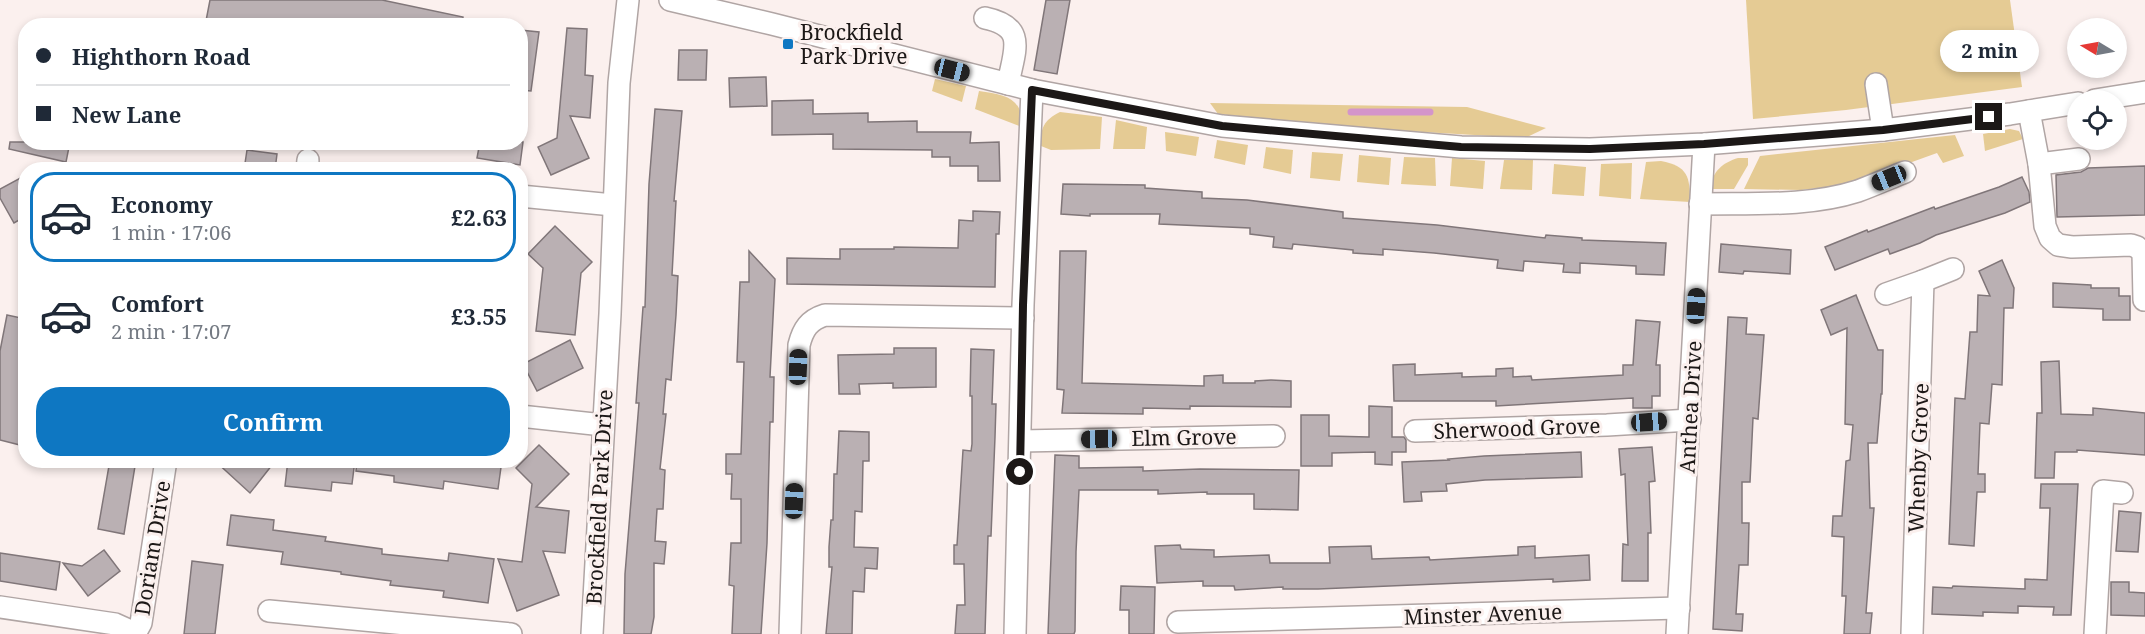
<!DOCTYPE html>
<meta charset="utf-8">
<style>
:root{--surface:#fff;--page:#f6f6f7;--text:#1f2937;--muted:#747a83;--line:#e0e1e3;--accent:#0e77c2}
body{margin:0;font-family:"Noto Serif",serif;background:var(--page);color:var(--text);height:100vh;display:flex;flex-direction:column;font-size:22px;white-space:nowrap}
*{box-sizing:border-box;margin:0}
p{font-size:20px;color:var(--muted)}
.icon{flex:none;width:33px;height:33px;fill:none;stroke:currentColor;stroke-width:2;stroke-linecap:round;stroke-linejoin:round}
.map{position:relative;flex:1;overflow:hidden}
.side{position:absolute;left:18px;top:162px;width:510px;height:306px;display:flex;flex-direction:column;background:var(--surface);border-radius:24px;box-shadow:0 3px 9px #0003}
.side>*{flex:none}
.guide{position:absolute;left:18px;top:18px;width:510px;height:132px;border-radius:24px;box-shadow:0 3px 9px #0003;display:grid;align-content:center;height:132px;padding:0 18px;background:var(--surface)}
.needle{width:39px;rotate:280deg}
.buttons{position:absolute;left:2067px;top:18px;display:grid;gap:12px}
.buttons a{display:grid;place-items:center;width:60px;height:60px;border-radius:50%;background:var(--surface);box-shadow:0 3px 9px #0003;font-size:30px}
.end{position:absolute;width:27px;height:27px;margin:-14px;border:8px solid #1c1817;background:#fff;box-shadow:0 0 0 3px #fff}
.from{border-radius:50%}
.bubble{position:absolute;height:42px;border-radius:21px;background:var(--surface);box-shadow:0 3px 9px #0003;font-size:20px;font-weight:700;line-height:42px;text-align:center}
.car{position:absolute;width:18px;height:36px;margin:-18px -9px;border-radius:8px;box-shadow:0 0 4px 2px #0007;background:linear-gradient(#222 24%,#8ab4d8 0 40%,#222 0 76%,#8ab4d8 0 86%,#222 0)}
.guide b{display:flex;align-items:center;gap:21px;height:57px;font-size:22px}
.guide b+b{border-top:2px solid var(--line)}
.guide i{width:15px;height:15px;background:var(--text)}
ul{padding:10px 0 0;list-style:none}
li{display:flex;align-items:center;gap:18px;height:90px;margin:0 12px 9px;padding:0 6px;border:3px solid transparent;border-radius:24px}
li div{flex:1}
li b{display:block;font-size:22px}
li em{font-style:normal;font-weight:700}
li.active{border-color:var(--accent)}
li>.icon{width:54px;height:54px;stroke-width:1.5}
.action{display:flex;gap:12px;margin-top:auto;padding:12px 18px}
.action a{flex:1;height:69px;border-radius:24px;background:var(--accent);color:#fff;font-size:24px;font-weight:700;line-height:69px;text-align:center}
.map>svg:first-child{display:block}
</style>
<div class="map">
<svg width="2145" height="634" viewBox="0 0 2145 634">
<rect width="100%" height="100%" fill="#fbf0ee"/>
<!-- green -->
<g fill="#e5cb94">
<polygon points="1746,0 2010,0 2022,87 1846,110 1753,119"/>
<polygon points="935,79 966,86 962,102 932,91"/>
<path d="M979,91C1005,95 1023,97 1022,127L975,109Z"/>
<polygon points="1210,103 1467,107 1546,128 1525,138 1356,128 1218,114"/>
<path d="M1060,112L1102,117L1100,149L1051,150L1041,146C1040,128 1044,120 1060,112Z"/>
<polygon points="1116,120 1147,127 1145,149 1113,149"/>
<polygon points="2010,129 2019,131 2023,139 1985,151 1983,134"/>
<polygon points="1165,132 1199,137 1196,156 1166,151"/>
<polygon points="1955,135 1964,156 1943,163 1937,153 1851,184 1801,190 1744,189 1760,156"/>
<polygon points="1217,140 1248,145 1245,165 1214,158"/>
<polygon points="1266,147 1293,150 1291,174 1263,168"/>
<polygon points="1312,152 1343,154 1340,181 1310,178"/>
<polygon points="1359,155 1391,158 1389,185 1357,182"/>
<polygon points="1404,157 1435,158 1436,186 1401,184"/>
<polygon points="1452,158 1485,161 1483,189 1450,186"/>
<path d="M1738,158H1748V165L1734,189H1712C1710,172 1724,162 1738,158Z"/>
<polygon points="1504,160 1533,160 1532,190 1500,189"/>
<path d="M1661,161C1688,166 1690,177 1690,202L1640,199L1646,162Z"/>
<polygon points="1632,163 1631,199 1599,196 1601,164"/>
<polygon points="1554,164 1586,167 1584,196 1552,194"/>
</g>
<g fill="none" stroke-linecap="round" stroke-linejoin="round">
<!-- stream -->
<polyline stroke="#d495ca" stroke-width="7" points="1351,112 1430,112"/>
</g>
<!-- building -->
<g fill="#bab0b3" stroke="#807679" stroke-width="1.5">
<polygon points="210,0 382,0 463,17 462,26 306,26 283,21 282,26 205,26"/>
<polygon points="1046,0 1070,0 1057,74 1034,70"/>
<polygon points="567,28 587,29 585,75 593,76 590,118 570,116 589,158 551,175 538,147 557,138"/>
<polygon points="520,30 539,32 531,91 520,90"/>
<polygon points="679,50 707,50 706,80 678,80"/>
<polygon points="766,77 767,106 730,107 729,78"/>
<polygon points="813,100 813,114 868,113 868,122 917,121 917,132 971,132 970,143 999,142 1000,181 978,181 978,166 950,166 950,157 932,157 932,150 833,149 833,134 772,135 772,101"/>
<polygon points="655,109 682,111 674,201 676,201 672,275 678,276 676,315 671,380 666,379 663,414 666,414 660,469 665,470 663,509 657,509 655,541 666,542 664,564 654,563 654,617 651,634 624,634 625,574 639,403 636,403 643,307 645,307 649,184"/>
<polygon points="10,142 70,142 66,162 9,149"/>
<polygon points="480,142 523,142 520,165 477,158"/>
<polygon points="247,150 277,154 275,170 244,170"/>
<polygon points="2145,166 2145,215 2057,217 2056,175 2081,172 2088,168"/>
<polygon points="26,175 26,216 14,223 0,198 0,189"/>
<polygon points="2022,177 2029,192 2030,202 2005,213 1936,235 1920,243 1890,254 1888,249 1835,270 1825,247 1867,230 1868,232 1934,207 1935,209 1999,187"/>
<polygon points="1063,184 1145,185 1145,188 1202,192 1202,198 1247,200 1343,212 1343,218 1437,225 1545,238 1546,235 1582,238 1582,240 1666,243 1664,275 1636,274 1636,266 1580,263 1580,273 1563,272 1564,264 1524,261 1523,271 1497,268 1498,260 1434,253 1383,249 1383,255 1353,253 1353,250 1293,244 1292,249 1273,247 1274,237 1250,234 1250,228 1159,224 1160,214 1090,214 1090,216 1061,214"/>
<polygon points="973,211 1000,212 999,234 996,234 995,287 787,284 787,258 840,259 840,249 894,249 894,247 958,248 959,220 973,221"/>
<polygon points="555,226 592,262 581,273 575,335 536,331 543,268 528,254"/>
<polygon points="1721,244 1791,250 1790,274 1744,271 1743,274 1719,272"/>
<polygon points="749,251 775,279 770,377 774,377 773,422 770,422 767,543 761,634 732,634 734,586 729,585 731,543 741,543 741,499 731,499 732,474 726,474 726,454 741,454 744,362 737,362 740,282 749,282"/>
<polygon points="1060,251 1086,251 1082,383 1204,386 1204,376 1223,375 1223,383 1255,383 1255,381 1271,380 1291,381 1291,407 1190,406 1190,409 1143,408 1143,414 1062,413 1064,390 1057,389"/>
<polygon points="2002,260 2014,288 2013,308 2004,308 2002,385 1992,384 1989,424 1980,423 1978,474 1985,474 1985,492 1977,492 1974,546 1949,544 1955,398 1965,399 1970,332 1977,332 1978,295 1990,296 1979,271"/>
<polygon points="2053,283 2091,285 2091,288 2119,288 2119,296 2130,296 2130,320 2103,320 2103,309 2053,307"/>
<polygon points="1856,295 1878,350 1883,350 1882,394 1881,394 1877,443 1868,443 1870,508 1874,508 1866,613 1872,613 1870,634 1844,634 1846,596 1842,596 1844,537 1832,536 1833,516 1842,516 1846,461 1850,460 1853,425 1845,424 1847,328 1831,335 1821,310"/>
<polygon points="7,315 26,319 26,417 20,445 0,440 0,351"/>
<polygon points="1728,317 1747,318 1746,334 1764,335 1758,419 1753,418 1750,482 1742,482 1742,523 1749,523 1748,565 1739,565 1736,614 1743,614 1742,631 1713,629"/>
<polygon points="1636,320 1660,322 1656,365 1660,365 1660,396 1652,396 1652,408 1633,408 1633,398 1496,406 1496,401 1394,401 1393,365 1415,364 1415,375 1462,373 1462,377 1496,376 1496,369 1513,368 1513,377 1531,376 1532,380 1623,375 1623,365 1633,365"/>
<polygon points="570,340 583,368 537,391 523,364"/>
<polygon points="894,348 936,348 936,387 893,388 893,383 859,384 860,394 839,394 838,355 894,354"/>
<polygon points="971,349 994,350 992,404 996,404 995,437 991,536 988,536 985,634 955,634 957,605 965,605 964,564 954,564 954,545 957,545 963,450 971,451 972,444 972,396 970,396"/>
<polygon points="2059,361 2061,414 2093,415 2093,408 2145,413 2145,455 2077,450 2077,452 2055,452 2054,478 2035,478 2037,413 2042,413 2041,362"/>
<polygon points="1369,406 1392,407 1392,437 1404,437 1406,440 1406,452 1392,452 1392,465 1375,464 1375,452 1332,453 1332,466 1301,466 1301,415 1329,415 1329,436 1369,437"/>
<polygon points="839,431 869,432 869,461 863,461 862,512 855,511 854,547 878,548 877,569 865,568 864,592 853,591 852,634 826,634 832,567 829,567 829,547 831,520 833,520 834,474 837,474"/>
<polygon points="539,445 569,474 536,507 569,511 565,553 543,551 559,595 517,611 498,559 522,562 532,484 516,468"/>
<polygon points="1652,447 1655,481 1649,482 1651,533 1648,533 1648,581 1622,581 1623,544 1628,545 1625,474 1621,475 1619,449"/>
<polygon points="1581,452 1582,477 1485,480 1446,484 1447,491 1421,492 1422,501 1404,502 1402,462 1449,460 1448,459 1484,456"/>
<polygon points="1055,455 1079,456 1079,468 1143,467 1143,471 1200,469 1299,470 1298,510 1254,509 1254,494 1207,494 1207,492 1158,494 1158,490 1079,490 1076,552 1075,631 1074,634 1048,634"/>
<polygon points="110,460 136,460 124,534 98,529"/>
<polygon points="214,460 276,460 250,493"/>
<polygon points="288,460 355,460 352,484 332,482 331,491 285,486"/>
<polygon points="357,460 502,460 498,489 444,481 443,489 394,482 394,476 356,471"/>
<polygon points="2041,484 2078,484 2071,615 2053,615 2054,607 2018,606 2018,613 1983,612 1983,616 1932,614 1933,587 1952,588 1953,586 2025,589 2025,579 2047,580 2050,508 2040,508"/>
<polygon points="2119,511 2141,513 2138,552 2116,551"/>
<polygon points="231,515 274,520 273,530 326,537 325,541 382,549 382,554 448,561 449,553 494,559 488,603 443,597 444,591 390,585 391,581 341,574 341,572 281,564 283,552 227,545"/>
<polygon points="1180,545 1181,549 1214,550 1214,557 1269,555 1270,563 1330,563 1329,547 1371,546 1372,559 1429,557 1430,560 1518,555 1518,547 1535,546 1535,558 1589,555 1590,580 1553,582 1553,579 1318,589 1283,589 1283,587 1235,590 1234,586 1203,586 1203,581 1157,583 1155,546"/>
<polygon points="104,550 120,571 88,596 63,563 82,566"/>
<polygon points="0,553 60,562 56,590 0,581"/>
<polygon points="192,561 223,565 215,634 184,634"/>
<polygon points="2111,582 2129,582 2129,592 2145,593 2145,616 2111,615"/>
<polygon points="1121,586 1155,587 1154,634 1129,634 1129,610 1120,610"/>
</g>
<g fill="none" stroke-linecap="round" stroke-linejoin="round">
<!-- minor casing -->
<g stroke="#b0a5a4" stroke-width="24">
<g id="minor">
<polyline points="670,0 772,24 1032,90 1222,126 1461,147 1590,149 1704,144 1883,130 2010,114 2078,103"/>
<path d="M985,18C1028,27 1014,51 1008,84"/>
<polyline points="1876,84 1883,130"/>
<polyline points="2095,100 2145,92"/>
<polyline points="2029,111 2039,164 2045,226 2050,238 2058,245 2072,247 2131,245 2137,247 2143,253 2144,300"/>
<polyline points="2039,164 2079,159"/>
<polyline points="307,170 308,160"/>
<polyline points="520,196 613,205"/>
<path d="M1700,204C1752,203 1808,207 1858,191C1874,185 1890,178 1905,172"/>
<polyline points="1923,281 1953,269"/>
<polyline points="1886,294 1923,281 1912,634"/>
<polyline points="520,416 603,425"/>
<polyline points="1415,431 1607,425 1690,420"/>
<polyline points="1021,441 1274,436"/>
<polyline points="0,607 115,624 135,633"/>
<polyline points="269,611 511,634"/>
<polyline points="1178,622 1679,608"/>
<polyline points="135,634 141,623 166,460"/>
<polyline points="592,634 610,314 619,83 628,0"/>
<path d="M790,634L799,345C803,329 809,320 825,315L1023,318"/>
<polyline points="1015,634 1023,305 1032,90"/>
<polyline points="1677,634 1704,144"/>
<polyline points="2095,634 2103,491 2122,493"/>
</g>
</g>
<!-- minor -->
<use href="#minor" stroke="#fff" stroke-width="21"/>
</g>
<g fill="none" stroke-linecap="round" stroke-linejoin="round">
<!-- route -->
<polyline stroke="#1c1817" stroke-width="8" points="1020,472 1023,305 1032,90 1222,126 1461,147 1590,149 1704,144 1883,130 1989,117"/>
</g>
<!-- markers -->
<rect fill="#0e77c2" stroke="#fbf0ee" stroke-width="2" x="782" y="38" width="12" height="12" rx="3"/>
<g text-anchor="middle" dominant-baseline="central" stroke-width="6" stroke-linejoin="round" paint-order="stroke">
<!-- poi labels -->
<g font-size="21" fill="#1c1817" stroke="#fbf0ee" text-anchor="start">
<text x="800" y="32">Brockfield<tspan x="800" dy="24">Park Drive</tspan></text>
</g>
<!-- street labels -->
<g font-size="21" fill="#1c1817" stroke="#fbf0ee">
<text transform="translate(1690 407) rotate(-87)">Anthea Drive</text>
<text transform="translate(1517 428) rotate(-2)">Sherwood Grove</text>
<text transform="translate(1184 437) rotate(-1)">Elm Grove</text>
<text transform="translate(1918 458) rotate(-88)">Whenby Grove</text>
<text transform="translate(599 497) rotate(-87)">Brockfield Park Drive</text>
<text transform="translate(152 548) rotate(-81)">Doriam Drive</text>
<text transform="translate(1483 614) rotate(-2)">Minster Avenue</text>
</g>
</g>
</svg>
<div class="buttons">
<a><svg class="needle" viewBox="-14 -14 28 28"><path d="M0-13l5 13h-10z" fill="#e53935"/><path d="M0 13l5-13h-10z" fill="#747a83"/></svg></a>
<a><svg class="icon" aria-label="locate" viewBox="0 0 24 24"><circle cx="12" cy="12" r="6"/><path d="M12 2v4M12 18v4M2 12h4M18 12h4"/></svg></a>
</div>
<i class="end from" style="left:1020px;top:472px"></i>
<i class="end" style="left:1989px;top:117px"></i>
<div class="bubble" style="left:1940px;top:30px;width:99px">2 min</div>
<i class="car" style="left:952px;top:70px;rotate:104deg"></i>
<i class="car" style="left:1889px;top:178px;rotate:248deg"></i>
<i class="car" style="left:1696px;top:306px;rotate:3deg"></i>
<i class="car" style="left:798px;top:367px;rotate:2deg"></i>
<i class="car" style="left:1649px;top:422px;rotate:86deg"></i>
<i class="car" style="left:1099px;top:439px;rotate:269deg"></i>
<i class="car" style="left:794px;top:501px;rotate:2deg"></i>
<div class="guide">
<b><i class="from"></i>Highthorn Road</b>
<b><i></i>New Lane</b>
</div>
<section class="side">
<ul>
<li class="active"><svg class="icon" aria-label="car" viewBox="0 0 24 24"><path d="M5 17H2v-5l4-1 3-4h7l3 4 3 1v5h-3M9 17h6M6 11h13"/><circle cx="7" cy="17" r="2"/><circle cx="17" cy="17" r="2"/></svg><div><b>Economy</b><p>1 min · 17:06</p></div><em>£2.63</em></li>
<li><svg class="icon" aria-label="car" viewBox="0 0 24 24"><path d="M5 17H2v-5l4-1 3-4h7l3 4 3 1v5h-3M9 17h6M6 11h13"/><circle cx="7" cy="17" r="2"/><circle cx="17" cy="17" r="2"/></svg><div><b>Comfort</b><p>2 min · 17:07</p></div><em>£3.55</em></li>
</ul>
<div class="action"><a>Confirm</a></div>
</section>
</div>
